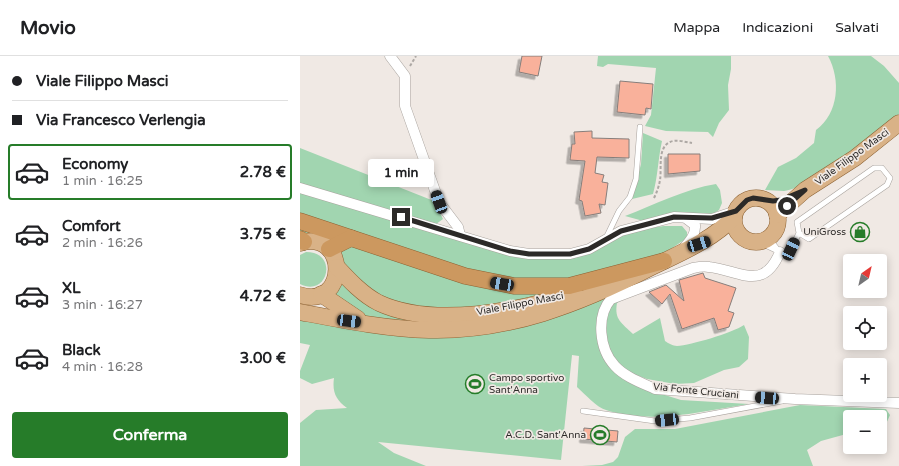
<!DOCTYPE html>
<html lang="it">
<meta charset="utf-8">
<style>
:root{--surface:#fff;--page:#f6f6f6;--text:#202124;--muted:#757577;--line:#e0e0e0;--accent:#267c29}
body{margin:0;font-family:"Varela Round",sans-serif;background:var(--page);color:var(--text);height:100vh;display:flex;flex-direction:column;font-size:15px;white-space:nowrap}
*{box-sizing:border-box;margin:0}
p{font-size:13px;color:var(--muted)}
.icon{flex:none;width:22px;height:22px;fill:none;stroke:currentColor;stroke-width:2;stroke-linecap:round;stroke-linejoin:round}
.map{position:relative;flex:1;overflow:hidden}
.sheet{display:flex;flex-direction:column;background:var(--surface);width:300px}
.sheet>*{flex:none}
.guide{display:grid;align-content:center;height:88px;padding:0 12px;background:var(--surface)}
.needle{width:26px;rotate:34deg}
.tools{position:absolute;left:543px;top:198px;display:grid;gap:8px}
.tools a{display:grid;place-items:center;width:44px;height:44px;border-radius:4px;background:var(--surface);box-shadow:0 2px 10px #0003;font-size:20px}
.end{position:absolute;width:18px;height:18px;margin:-9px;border:5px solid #2c2a28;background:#fff;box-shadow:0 0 0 2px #fff}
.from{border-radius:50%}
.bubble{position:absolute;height:28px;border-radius:4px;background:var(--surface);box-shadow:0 2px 10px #0003;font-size:13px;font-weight:700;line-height:28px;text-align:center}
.car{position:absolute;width:12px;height:24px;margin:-12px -6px;border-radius:5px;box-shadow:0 0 3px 1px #0007;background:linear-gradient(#222 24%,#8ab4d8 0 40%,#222 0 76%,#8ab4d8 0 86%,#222 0)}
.guide b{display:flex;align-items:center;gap:14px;height:38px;font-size:15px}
.guide b+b{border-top:1px solid var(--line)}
.guide i{width:10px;height:10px;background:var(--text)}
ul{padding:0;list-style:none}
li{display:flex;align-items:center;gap:12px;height:56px;margin:0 8px 6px;padding:0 4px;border:2px solid transparent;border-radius:4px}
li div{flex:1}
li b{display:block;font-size:15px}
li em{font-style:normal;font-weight:700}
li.active{border-color:var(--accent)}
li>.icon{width:36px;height:36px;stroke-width:1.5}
.primary-button{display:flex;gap:8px;margin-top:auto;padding:8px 12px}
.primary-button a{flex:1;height:46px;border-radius:4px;background:var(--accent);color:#fff;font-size:16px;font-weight:700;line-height:46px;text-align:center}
header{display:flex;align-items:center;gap:24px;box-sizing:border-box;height:56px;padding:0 20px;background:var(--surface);border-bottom:1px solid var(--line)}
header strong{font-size:19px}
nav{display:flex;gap:22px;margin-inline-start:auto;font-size:14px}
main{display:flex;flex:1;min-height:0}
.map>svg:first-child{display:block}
</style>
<header>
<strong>Movio</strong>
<nav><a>Mappa</a><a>Indicazioni</a><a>Salvati</a></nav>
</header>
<main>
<section class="sheet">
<div class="guide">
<b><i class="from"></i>Viale Filippo Masci</b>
<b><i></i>Via Francesco Verlengia</b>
</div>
<ul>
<li class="active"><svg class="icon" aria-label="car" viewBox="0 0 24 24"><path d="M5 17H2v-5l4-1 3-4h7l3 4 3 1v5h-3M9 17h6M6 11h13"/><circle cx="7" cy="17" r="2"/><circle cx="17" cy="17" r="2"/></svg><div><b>Economy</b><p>1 min · 16:25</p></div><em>2.78 €</em></li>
<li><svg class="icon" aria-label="car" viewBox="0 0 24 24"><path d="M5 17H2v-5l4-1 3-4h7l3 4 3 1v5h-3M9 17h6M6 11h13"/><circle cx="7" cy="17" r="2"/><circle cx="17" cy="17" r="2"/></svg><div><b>Comfort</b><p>2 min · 16:26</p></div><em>3.75 €</em></li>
<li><svg class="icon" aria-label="car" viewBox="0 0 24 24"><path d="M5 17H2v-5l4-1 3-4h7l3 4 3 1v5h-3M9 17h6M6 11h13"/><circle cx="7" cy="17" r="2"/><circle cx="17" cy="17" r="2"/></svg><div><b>XL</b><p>3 min · 16:27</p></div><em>4.72 €</em></li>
<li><svg class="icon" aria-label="car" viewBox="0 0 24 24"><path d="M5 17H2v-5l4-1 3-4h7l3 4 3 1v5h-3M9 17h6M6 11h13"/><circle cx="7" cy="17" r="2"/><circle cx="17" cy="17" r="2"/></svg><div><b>Black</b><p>4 min · 16:28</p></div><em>3.00 €</em></li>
</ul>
<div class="primary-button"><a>Conferma</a></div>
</section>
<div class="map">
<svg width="599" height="410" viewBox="0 0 599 410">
<defs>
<filter id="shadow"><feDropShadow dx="-3.5" dy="3.5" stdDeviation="0" flood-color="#0004"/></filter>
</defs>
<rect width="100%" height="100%" fill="#f0e9e4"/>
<!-- green -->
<g fill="#a1d5b0">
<polygon points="298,0 431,0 431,13 428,29 429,54 419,67 413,81 408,76 366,75 345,70 351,59 356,12 308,8 303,11 297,10"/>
<path d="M528,0H571L584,10L599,27V58C573,78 514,131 484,135C478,135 471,134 465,134L478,111L496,102L514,87L516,74C539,57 541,24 528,0Z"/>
<path d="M343,77L362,85C358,103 358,120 353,138L332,143L341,108Z"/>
<polygon points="0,92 134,145 143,163 128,174 234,203 321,180 335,174 364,170 382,170 387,176 387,182 356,203 272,227 197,224 0,160"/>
<path d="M416,128L420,134L422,147L419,154L410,160L347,166L325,160C354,149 385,133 416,128Z"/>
<polygon points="0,171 257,236 238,243 150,255 84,244 45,211 41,198 14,178 0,177"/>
<path d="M6,196C39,196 28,242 0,228V199Z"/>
<polygon points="43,226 108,262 108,267 65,260 32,239 40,232"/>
<path d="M334,237L317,247C314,264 322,267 333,278L360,262L365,285C368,287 373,290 377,290C391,289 432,277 444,269L449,281L448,303L439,311L424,314L394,327L375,328L347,323L328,316L310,299L305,280L308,256L314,246Z"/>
<path d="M312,238L304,250L308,303L355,336L381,344L449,348C403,355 352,369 306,354C296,351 285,338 277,331L279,300L272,299L261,404L78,386L94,397L126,410H0V367L16,354L47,352C36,344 32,336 34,322L12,328L0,322V315L10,289L0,287V259L96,276Z"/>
<polygon points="500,349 586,353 590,359 586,368 580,371 580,361 550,361 550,377 521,385 507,394 513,410 282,410 302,409 313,406 318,401 325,381 335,373 375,373"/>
</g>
<!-- building -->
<g fill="#f9b19b" stroke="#867e7b" filter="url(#shadow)">
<polygon points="222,0 242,0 238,20 219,16"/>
<polygon points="320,25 353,28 351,53 346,52 345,59 317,56"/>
<polygon points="292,75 292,82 329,83 329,102 297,101 295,117 304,119 302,126 308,127 305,149 299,148 301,157 285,160 282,145 279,144 285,105 270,104 272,88 275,88 274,76"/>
<polygon points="368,98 400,98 400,115 368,118"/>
<polygon points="403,217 405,222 436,232 428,255 434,257 429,271 418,274 414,262 382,273 370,238 362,248 349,236 366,229 384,245 379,224"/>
<polygon points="284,372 318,375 317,386 283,383"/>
</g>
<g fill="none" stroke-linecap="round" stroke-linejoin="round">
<!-- service casing -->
<g stroke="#a8a29d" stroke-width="6">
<g id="service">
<polyline points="470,181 470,184 478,194"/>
<polyline points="306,182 319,155 330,141 336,123 340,71"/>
<polyline points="459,186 480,196 490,195 499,177 497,166 574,112 582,112 590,122 587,129 509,183 499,177"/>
<polyline points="283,355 355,365 390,362 482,345"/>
</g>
</g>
<!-- minor casing -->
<g stroke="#a8a29d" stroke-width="11">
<g id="minor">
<polyline points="90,0 105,20 105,50 139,146 158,171 160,179"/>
<polyline points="0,132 210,195 229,198 270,198 289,193 321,175 344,169 374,161 412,163 436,155"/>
<path d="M383,193C389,186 396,179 395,169L387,163"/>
<path d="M480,196C463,237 439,214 409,211C404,210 398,211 393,212L311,243C296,260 299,293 315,310C325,321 342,327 355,333L495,343L599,347"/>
</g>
</g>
<!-- primary casing -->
<g stroke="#8c6132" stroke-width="17">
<g id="primary">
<circle cx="456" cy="164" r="22"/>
<polyline points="477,159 505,134 555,102 599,67"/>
<path d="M0,187C49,173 48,254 0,239"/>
<path d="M37,211C49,224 63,239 79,247C133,272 220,255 274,237"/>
<polyline points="21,238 58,263"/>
<path d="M0,256C42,264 86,273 129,274C208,276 280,248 350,212C380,197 411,185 434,161"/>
</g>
</g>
<!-- trunk casing -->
<g stroke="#8c6132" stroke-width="17">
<g id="trunk">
<polyline points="0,165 165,220 214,230 269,230 364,205"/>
<polyline points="0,183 4,186"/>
<polyline points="29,193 51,182"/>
</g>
</g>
<!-- path -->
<g stroke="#ada8a4" stroke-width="2" stroke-dasharray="3 2" stroke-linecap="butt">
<polyline points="110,10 116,0"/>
<path d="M354,142C357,136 359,130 360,124C362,113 357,92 370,86C376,83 385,86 392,87"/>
</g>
<!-- service -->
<use href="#service" stroke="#fff" stroke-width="5"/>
<!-- minor -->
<use href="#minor" stroke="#fff" stroke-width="10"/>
<!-- primary -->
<use href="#primary" stroke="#d9b287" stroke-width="16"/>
<!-- trunk -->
<use href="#trunk" stroke="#cc985f" stroke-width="16"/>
</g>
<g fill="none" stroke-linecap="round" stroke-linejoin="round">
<!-- route -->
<polyline stroke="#2c2a28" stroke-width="5" points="101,161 210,195 229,198 270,198 289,193 321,175 344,169 374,161 412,162 436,155 447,144 453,142 473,145 481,144 505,134 487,150"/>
</g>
<!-- icons -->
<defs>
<g id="shop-ring" transform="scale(1)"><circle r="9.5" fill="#f0e9e4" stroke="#267c29" stroke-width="1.5"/><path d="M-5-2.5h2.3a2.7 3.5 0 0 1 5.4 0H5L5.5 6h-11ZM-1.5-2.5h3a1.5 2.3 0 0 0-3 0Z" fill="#267c29"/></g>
<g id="stadium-ring" transform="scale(1)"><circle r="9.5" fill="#f0e9e4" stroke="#267c29" stroke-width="1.5"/><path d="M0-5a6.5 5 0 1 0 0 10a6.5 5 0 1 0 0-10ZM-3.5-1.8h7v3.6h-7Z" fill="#267c29"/></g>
</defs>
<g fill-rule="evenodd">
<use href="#shop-ring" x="560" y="176"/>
<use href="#stadium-ring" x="175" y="328"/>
<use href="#stadium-ring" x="300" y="379"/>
</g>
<g text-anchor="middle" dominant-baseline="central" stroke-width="3.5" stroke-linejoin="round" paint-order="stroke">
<!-- street labels -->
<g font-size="10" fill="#2c2a28" stroke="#f0e9e4">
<text transform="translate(552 101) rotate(-36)">Viale Filippo Masci</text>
<text transform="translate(220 248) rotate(-11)">Viale Filippo Masci</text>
<text transform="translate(396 335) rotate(6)">Via Fonte Cruciani</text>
</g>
<!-- poi labels -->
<g font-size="10" fill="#2c2a28" stroke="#f0e9e4" text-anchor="end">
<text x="546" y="176">UniGross</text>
<text x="189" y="322" text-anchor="start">Campo sportivo<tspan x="189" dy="12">Sant'Anna</tspan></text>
<text x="286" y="379">A.C.D. Sant'Anna</text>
</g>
</g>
</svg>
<div class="tools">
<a><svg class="needle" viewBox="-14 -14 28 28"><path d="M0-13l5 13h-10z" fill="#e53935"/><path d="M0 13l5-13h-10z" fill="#757577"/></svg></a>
<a><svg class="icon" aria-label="locate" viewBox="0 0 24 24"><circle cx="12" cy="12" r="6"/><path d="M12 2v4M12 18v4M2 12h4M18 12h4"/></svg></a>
<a>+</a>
<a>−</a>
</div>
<i class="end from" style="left:487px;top:150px"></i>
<i class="end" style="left:101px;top:161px"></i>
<div class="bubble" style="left:68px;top:103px;width:66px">1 min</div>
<i class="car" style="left:139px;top:146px;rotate:340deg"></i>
<i class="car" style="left:399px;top:188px;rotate:73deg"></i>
<i class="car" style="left:491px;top:193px;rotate:25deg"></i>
<i class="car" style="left:202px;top:228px;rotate:280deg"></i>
<i class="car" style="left:49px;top:265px;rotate:97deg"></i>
<i class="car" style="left:467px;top:342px;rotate:274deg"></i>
<i class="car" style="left:367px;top:364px;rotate:264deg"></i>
</div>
</main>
